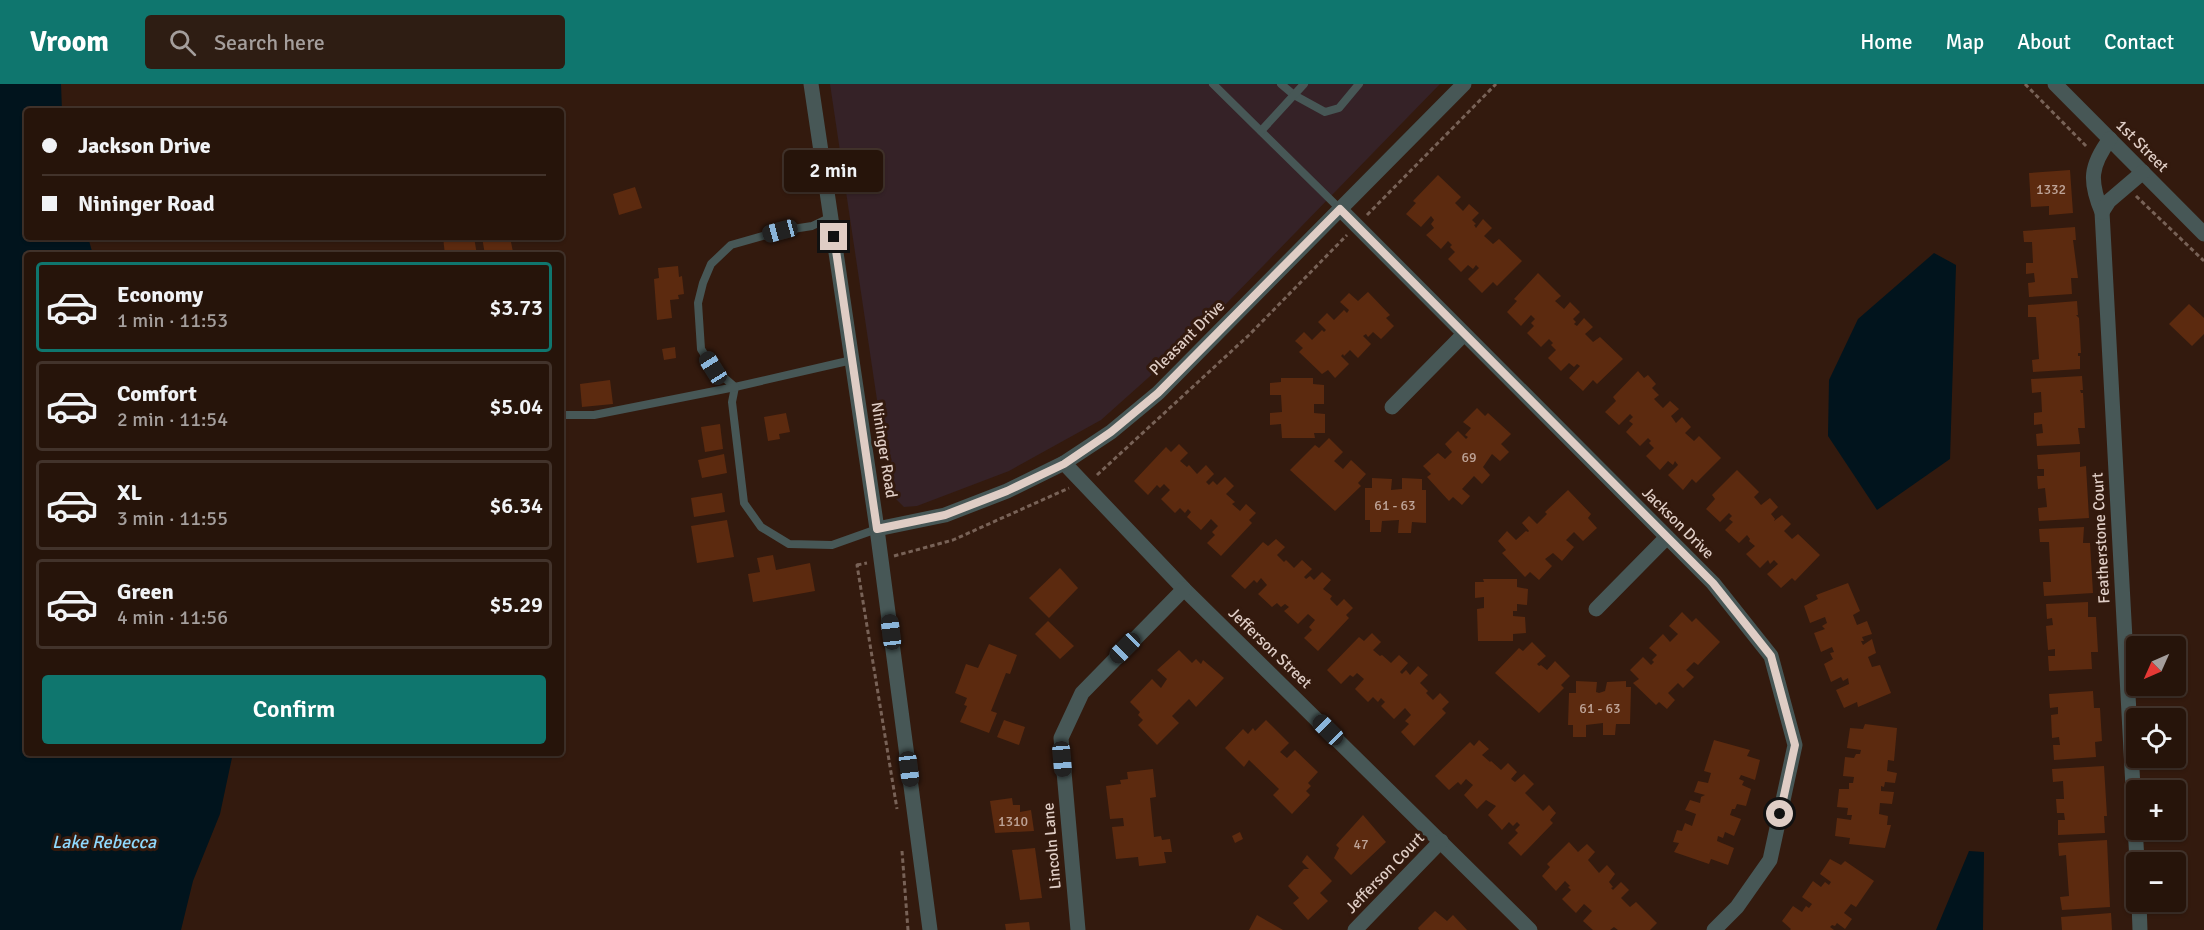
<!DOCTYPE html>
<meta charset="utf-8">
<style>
:root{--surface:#26140a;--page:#2e1d13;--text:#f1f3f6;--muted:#a49e9c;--line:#42332b;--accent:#0f766e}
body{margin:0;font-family:Signika,sans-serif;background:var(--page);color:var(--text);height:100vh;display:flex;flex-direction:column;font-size:22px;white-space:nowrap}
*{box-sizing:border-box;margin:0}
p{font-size:20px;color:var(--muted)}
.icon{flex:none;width:33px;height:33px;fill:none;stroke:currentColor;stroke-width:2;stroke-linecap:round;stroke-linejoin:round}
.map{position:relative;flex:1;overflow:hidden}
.sheet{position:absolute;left:24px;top:168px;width:540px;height:504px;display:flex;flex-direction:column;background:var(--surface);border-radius:6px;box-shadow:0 2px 4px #0004,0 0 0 2px var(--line)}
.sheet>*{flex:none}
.hud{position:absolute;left:24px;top:24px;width:540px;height:132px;border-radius:6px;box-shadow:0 2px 4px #0004,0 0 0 2px var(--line);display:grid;align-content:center;height:132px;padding:0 18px;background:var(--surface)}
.needle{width:39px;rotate:225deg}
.fabs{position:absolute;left:2126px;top:552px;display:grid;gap:12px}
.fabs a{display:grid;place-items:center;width:60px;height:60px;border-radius:6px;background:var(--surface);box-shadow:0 2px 4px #0004,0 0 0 2px var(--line);font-size:30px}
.end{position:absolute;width:27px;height:27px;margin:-14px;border:8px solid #dfcdc5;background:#111;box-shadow:0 0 0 3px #111}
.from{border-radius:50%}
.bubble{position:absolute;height:42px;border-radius:6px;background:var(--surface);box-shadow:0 2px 4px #0004,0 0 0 2px var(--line);font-size:20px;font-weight:600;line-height:42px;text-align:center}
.car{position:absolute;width:18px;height:36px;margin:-18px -9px;border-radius:8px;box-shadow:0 0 4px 2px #0007;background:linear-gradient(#222 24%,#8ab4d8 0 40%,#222 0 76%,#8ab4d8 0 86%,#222 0)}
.hud b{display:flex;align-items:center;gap:21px;height:57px;font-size:22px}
.hud b+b{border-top:2px solid var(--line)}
.hud i{width:15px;height:15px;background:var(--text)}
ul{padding:10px 0 0;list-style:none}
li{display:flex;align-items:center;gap:18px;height:90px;margin:0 12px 9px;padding:0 6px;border:3px solid var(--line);border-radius:6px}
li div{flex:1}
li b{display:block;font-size:22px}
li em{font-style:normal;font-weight:600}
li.active{border-color:var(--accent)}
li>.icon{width:54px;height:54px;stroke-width:1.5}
.cta{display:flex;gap:12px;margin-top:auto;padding:12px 18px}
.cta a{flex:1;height:69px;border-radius:6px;background:var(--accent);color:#fff;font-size:24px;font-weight:600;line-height:69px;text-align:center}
header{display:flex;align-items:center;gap:36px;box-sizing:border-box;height:84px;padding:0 30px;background:var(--accent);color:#fff}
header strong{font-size:28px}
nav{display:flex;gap:33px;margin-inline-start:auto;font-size:21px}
.search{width:420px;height:54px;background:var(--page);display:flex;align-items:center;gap:15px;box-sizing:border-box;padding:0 21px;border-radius:6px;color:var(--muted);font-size:22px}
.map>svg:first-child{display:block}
</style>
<header>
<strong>Vroom</strong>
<div class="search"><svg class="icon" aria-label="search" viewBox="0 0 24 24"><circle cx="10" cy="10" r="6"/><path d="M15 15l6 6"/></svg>Search here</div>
<nav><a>Home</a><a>Map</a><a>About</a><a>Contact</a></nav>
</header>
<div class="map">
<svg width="2204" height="846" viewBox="0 0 2204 846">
<rect width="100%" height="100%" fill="#331a0e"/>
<!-- medical -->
<polygon fill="#352227" points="830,0 1440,0 1223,223 1148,294 1101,336 1009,387 917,422 904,423 891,410"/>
<!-- water -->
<g fill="#01141d">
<polygon points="0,0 61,0 62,27 27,27 27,153 88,153 93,171 27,171 27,669 233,669 220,730 193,797 181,846 0,846"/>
<polygon points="1934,169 1956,181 1950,375 1877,426 1828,352 1829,296 1858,235"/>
<polygon points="1969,767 1984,768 1983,846 1936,846"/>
</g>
<!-- building -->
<g fill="#5c2a0f">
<polygon points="2070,86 2073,129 2049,131 2049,122 2031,123 2029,89"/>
<polygon points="1438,91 1461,113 1455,119 1463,127 1469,120 1479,129 1472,136 1476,140 1474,141 1476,144 1483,135 1492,144 1484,152 1493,160 1499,155 1522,177 1497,202 1493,198 1482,209 1468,195 1479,184 1476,181 1473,185 1468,181 1461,188 1448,175 1455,168 1450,163 1452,161 1448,157 1441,165 1426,151 1434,144 1431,140 1434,136 1431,132 1421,143 1406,130 1416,119 1413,117"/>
<polygon points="635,103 642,124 619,131 613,110"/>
<polygon points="2075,143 2076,156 2073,156 2078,194 2071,194 2072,210 2029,213 2028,199 2035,198 2034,189 2026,190 2026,179 2033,179 2032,158 2024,158 2023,147"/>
<polygon points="443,153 474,153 477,171 445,171"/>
<polygon points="482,153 510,153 513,168 526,166 527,171 485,171"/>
<polygon points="678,182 679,193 682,192 684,210 678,211 679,215 670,216 672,234 657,236 654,195 659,194 658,184"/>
<polygon points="1538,189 1561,212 1555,217 1564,225 1570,218 1580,228 1573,235 1576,238 1574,240 1577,242 1584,234 1593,243 1585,250 1593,258 1600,253 1623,275 1597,300 1593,296 1583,307 1569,294 1580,282 1577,280 1574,283 1569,279 1561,287 1548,274 1556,266 1551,261 1553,259 1549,255 1541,263 1527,249 1534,242 1531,239 1535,235 1531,231 1521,242 1507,228 1517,217 1514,215"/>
<polygon points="1368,208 1390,231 1386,234 1394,242 1381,255 1373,248 1368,253 1366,250 1363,252 1371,260 1358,274 1350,266 1344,272 1343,270 1341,272 1349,280 1335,294 1328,286 1322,290 1299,268 1303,264 1295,257 1304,248 1312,256 1322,246 1324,248 1326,246 1318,238 1327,229 1334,236 1344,226 1347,229 1349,226 1340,218 1349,209 1358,217"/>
<polygon points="2077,217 2078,231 2076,231 2079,234 2081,269 2078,269 2078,272 2080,272 2080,285 2033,288 2032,276 2039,275 2036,233 2028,233 2028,221"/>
<polygon points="2189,220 2204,234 2204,250 2192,262 2169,240"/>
<polygon points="675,263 676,274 664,276 662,265"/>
<polygon points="1638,287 1644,294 1648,291 1656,300 1652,304 1659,311 1654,315 1663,324 1670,317 1679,325 1671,332 1676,339 1682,333 1691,343 1685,349 1694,357 1699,352 1721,374 1696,399 1692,395 1683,406 1668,391 1678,381 1675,377 1673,381 1668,377 1660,386 1646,372 1654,364 1649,359 1651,357 1648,354 1640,362 1626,348 1633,340 1629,337 1633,333 1630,330 1619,341 1605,328 1616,317 1613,313"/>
<polygon points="2082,292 2083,306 2080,306 2081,309 2083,309 2085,344 2078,344 2080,360 2037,362 2036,350 2043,349 2042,340 2034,341 2034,329 2042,328 2041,308 2032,309 2031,295"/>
<polygon points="1281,294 1313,294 1313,300 1324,301 1324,320 1314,320 1314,329 1325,330 1325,349 1314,349 1315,354 1282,354 1281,340 1270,341 1270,329 1282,328 1281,311 1270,311 1270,299 1281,298"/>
<polygon points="610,296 613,320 582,323 580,300"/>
<polygon points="1477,324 1485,332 1488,329 1511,350 1501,360 1509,368 1500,377 1492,370 1483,383 1490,391 1482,400 1474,392 1462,405 1470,412 1462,421 1453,413 1449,417 1427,393 1431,390 1423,382 1438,369 1445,375 1452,368 1445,360 1458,347 1466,355 1468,353 1465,351 1471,344 1463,338"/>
<polygon points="786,329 790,348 779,350 780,355 768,357 764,333"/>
<polygon points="720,340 723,365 705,368 701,343"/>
<polygon points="1329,354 1343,368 1334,377 1343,385 1351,376 1366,390 1358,399 1361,402 1335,427 1290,386 1315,361 1319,364"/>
<polygon points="1179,360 1188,369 1180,377 1187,383 1189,381 1197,390 1206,381 1214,390 1206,398 1209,401 1213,397 1217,401 1225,393 1234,402 1226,410 1235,418 1232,420 1240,427 1246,420 1256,429 1249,436 1252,439 1221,472 1207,459 1215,451 1212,448 1218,442 1211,435 1201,446 1187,433 1191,428 1188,425 1185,429 1180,424 1175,429 1161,415 1170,406 1164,400 1160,404 1157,401 1148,411 1134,397 1166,363 1171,368"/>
<polygon points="2080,368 2080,383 2086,382 2089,434 2039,437 2038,424 2047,423 2045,404 2038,405 2037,392 2044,392 2044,385 2038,385 2037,371"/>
<polygon points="724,370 727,389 702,394 698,376"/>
<polygon points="1737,386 1759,408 1754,413 1761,421 1770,414 1778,423 1771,430 1775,435 1774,437 1782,431 1791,440 1784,447 1792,455 1798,450 1820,471 1795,497 1792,494 1781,504 1767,490 1778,480 1774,476 1770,480 1768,476 1760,484 1746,470 1755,462 1749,457 1750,455 1747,451 1739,459 1725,446 1733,438 1729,435 1732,432 1729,429 1720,438 1706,425 1715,415 1712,411"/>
<polygon points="1372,394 1392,395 1391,406 1402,405 1402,394 1422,395 1422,406 1426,406 1426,439 1412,438 1411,449 1398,449 1399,436 1382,437 1381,448 1370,448 1370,436 1365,436 1365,404 1372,404"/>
<polygon points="1568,406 1591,430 1588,434 1597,444 1583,457 1574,448 1566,456 1574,463 1562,477 1553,469 1545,475 1552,482 1539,496 1530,488 1525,493 1502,469 1506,466 1498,457 1507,447 1516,456 1526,447 1528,448 1529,447 1522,439 1529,432 1537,440 1547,430 1545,428"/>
<polygon points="722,409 725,428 694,433 691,414"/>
<polygon points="727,436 734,473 697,479 691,442"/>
<polygon points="2084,443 2083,459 2090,459 2093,509 2044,512 2043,498 2051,498 2049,458 2040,458 2039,445"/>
<polygon points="1276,455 1285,463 1277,471 1284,478 1286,476 1294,484 1302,476 1312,485 1304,493 1306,495 1310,492 1314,496 1322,488 1331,496 1323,505 1332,512 1330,515 1337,522 1344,515 1353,524 1346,531 1349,534 1318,567 1304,554 1312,546 1309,543 1315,536 1308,530 1298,540 1284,527 1289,523 1285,520 1281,523 1277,519 1272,523 1258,510 1267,501 1261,494 1257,499 1254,496 1245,505 1231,492 1263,458 1268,462"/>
<polygon points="773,471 776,486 810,479 815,507 753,518 748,490 760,488 757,474"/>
<polygon points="1060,484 1078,504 1049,534 1029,514"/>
<polygon points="1483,495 1517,495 1517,503 1528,505 1527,521 1517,520 1517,527 1513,527 1513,532 1525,533 1526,549 1513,550 1513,557 1478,557 1477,525 1484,524 1484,513 1475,514 1475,498 1484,498"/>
<polygon points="1848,499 1860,527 1853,531 1857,541 1867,537 1872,550 1862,553 1864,557 1861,557 1863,561 1872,555 1876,569 1868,573 1872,583 1880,581 1891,609 1858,623 1857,618 1844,624 1836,606 1849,600 1848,594 1843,597 1841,593 1831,598 1824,580 1833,575 1830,569 1834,568 1832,563 1821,568 1814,549 1825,545 1822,542 1827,539 1825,533 1810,539 1804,522 1818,515 1816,511"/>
<polygon points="2088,518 2088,533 2096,533 2098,568 2091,568 2092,585 2049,587 2048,572 2055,572 2055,565 2048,566 2046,542 2053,541 2052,534 2047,535 2046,520"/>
<polygon points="1682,528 1692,538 1696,534 1720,558 1698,581 1694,578 1686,586 1694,593 1683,604 1678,599 1668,609 1675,616 1667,625 1659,618 1656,621 1633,599 1639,595 1630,586 1643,573 1651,581 1654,578 1652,576 1657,571 1649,564 1663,550 1670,558 1678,550 1669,542"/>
<polygon points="1048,537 1074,562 1060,575 1035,550"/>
<polygon points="1372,549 1381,558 1373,566 1380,572 1382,571 1391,579 1399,571 1408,579 1400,588 1402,590 1406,586 1410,591 1418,582 1428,591 1420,599 1428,607 1426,609 1433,616 1440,609 1449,618 1442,625 1446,629 1414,662 1401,648 1409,640 1405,637 1411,631 1405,624 1394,635 1381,622 1385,618 1381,614 1378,618 1373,613 1368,618 1355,605 1364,595 1357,589 1353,593 1350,591 1341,600 1327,586 1359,553 1364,557"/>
<polygon points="1532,558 1546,572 1537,580 1539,582 1541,581 1547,586 1555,577 1570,592 1561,601 1564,604 1539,629 1495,589 1519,564 1523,567"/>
<polygon points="989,560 1017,571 1010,590 1006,589 991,627 997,629 989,649 960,638 967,622 964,621 967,614 955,609 966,580 978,584"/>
<polygon points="1179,566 1192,579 1196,575 1201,580 1203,576 1224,594 1196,623 1189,615 1172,632 1179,639 1157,661 1138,641 1143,636 1138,631 1140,628 1130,618 1152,595 1161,604 1167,595 1157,586"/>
<polygon points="1576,597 1597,598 1596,608 1599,609 1605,607 1607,598 1626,597 1626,603 1631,603 1630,640 1616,640 1615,651 1603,651 1603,639 1586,641 1586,653 1573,653 1573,641 1568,641 1569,609 1576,609"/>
<polygon points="2093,607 2094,624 2100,624 2102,657 2095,658 2096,673 2054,676 2053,661 2060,661 2059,653 2052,654 2051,631 2058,630 2058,623 2050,624 2049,610"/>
<polygon points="1004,636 1025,643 1019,661 997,653"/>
<polygon points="1266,636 1289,659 1280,668 1287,674 1295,666 1318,688 1308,699 1311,702 1306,707 1310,711 1292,730 1273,711 1279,705 1249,676 1244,683 1225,664 1243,645 1248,650 1253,644 1255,647"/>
<polygon points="1865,640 1897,644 1894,677 1888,676 1887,687 1897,689 1895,699 1885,698 1884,703 1881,702 1881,707 1894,708 1892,720 1880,719 1879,730 1888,732 1887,741 1891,741 1885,764 1849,760 1850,754 1835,752 1837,734 1851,736 1852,731 1847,731 1848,724 1837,723 1839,705 1849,705 1849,699 1853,699 1854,693 1843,692 1845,673 1854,674 1856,670 1860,670 1861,666 1847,664 1850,644 1863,645"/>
<polygon points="1479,656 1489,665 1482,671 1490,678 1491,677 1501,686 1508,679 1517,688 1511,695 1515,698 1524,690 1534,700 1525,709 1543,727 1549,721 1556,729 1550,736 1553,739 1521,772 1508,759 1518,749 1515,746 1520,741 1517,738 1513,742 1509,738 1502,746 1488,731 1496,722 1486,716 1477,725 1464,711 1473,701 1466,695 1461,701 1458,698 1449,706 1435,692 1470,658 1474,662"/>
<polygon points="1714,656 1750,666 1747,672 1760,676 1755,696 1741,691 1739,695 1744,697 1742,701 1751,705 1746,722 1737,720 1735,725 1732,725 1730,731 1741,735 1734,752 1725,748 1723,754 1718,752 1717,757 1734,764 1728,781 1711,775 1709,780 1674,768 1679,759 1673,758 1677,746 1682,747 1685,739 1692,742 1696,730 1685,726 1690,716 1700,719 1701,713 1705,711 1694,708 1698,697 1708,699 1711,689 1704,687"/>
<polygon points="2104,682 2107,732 2104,732 2105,749 2058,751 2058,736 2065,736 2064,729 2057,729 2056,715 2064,715 2063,697 2053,698 2052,685"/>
<polygon points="1153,685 1156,713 1150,714 1154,753 1161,752 1162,756 1170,755 1172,768 1164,768 1166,779 1139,782 1138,773 1116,775 1112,743 1124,742 1123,734 1110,735 1106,702 1121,700 1120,696 1128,695 1127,688"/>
<polygon points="1012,714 1013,721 1020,721 1020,728 1031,726 1034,747 995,749 990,717"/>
<polygon points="1363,731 1386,758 1351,791 1334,774 1339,764 1336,761"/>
<polygon points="1240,748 1243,755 1235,759 1232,752"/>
<polygon points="2107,756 2110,823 2062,826 2060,813 2069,812 2066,771 2059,772 2058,759"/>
<polygon points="1569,758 1578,768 1587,760 1595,768 1588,776 1599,789 1607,781 1615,790 1609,798 1613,803 1611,804 1613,806 1621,798 1629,806 1621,814 1630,823 1636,818 1657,839 1650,846 1618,846 1614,843 1610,846 1593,846 1583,837 1592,827 1584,820 1576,829 1562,815 1571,806 1568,803 1570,802 1565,797 1556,807 1542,792 1550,783 1547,780"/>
<polygon points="1035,764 1042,814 1020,816 1012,766"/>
<polygon points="1307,771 1332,797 1320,809 1328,817 1308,836 1293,819 1299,814 1288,802 1304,785 1309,785 1302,778"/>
<polygon points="1830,775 1841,781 1845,777 1874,797 1856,823 1851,820 1844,829 1852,835 1845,845 1837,839 1835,842 1832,841 1830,843 1834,846 1790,846 1791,845 1782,837 1793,822 1802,828 1806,822 1809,824 1812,820 1802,813 1813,797 1821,803 1825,798 1829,801 1831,798 1820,790"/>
<polygon points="1435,827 1447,837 1453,831 1467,846 1419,846 1418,844"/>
<polygon points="2111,829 2112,846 2062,846 2061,833"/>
<polygon points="1257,831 1283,846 1249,846"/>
<polygon points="1029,838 1030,846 1006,846 1005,840"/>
</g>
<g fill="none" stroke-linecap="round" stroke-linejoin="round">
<!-- path -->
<g stroke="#786257" stroke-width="3" stroke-dasharray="4.5 3" stroke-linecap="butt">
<polyline points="2025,0 2087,63"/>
<polyline points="2136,112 2204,177"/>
<polyline points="1367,131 1496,0"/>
<polyline points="1097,391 1249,251 1347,151"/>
<polyline points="894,472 953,456 1069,404"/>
<polyline points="857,481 867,479"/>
<polyline points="859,481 857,481 897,725"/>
<polyline points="902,767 908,846"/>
</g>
<!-- service -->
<g stroke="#475756" stroke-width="8">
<polyline points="1213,0 1340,125"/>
<polyline points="1281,0 1294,11 1325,28 1339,24 1359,0"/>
<polyline points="1261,47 1304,0"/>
<polyline points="852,276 735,303 732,318 744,419 761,443 789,460 832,461 877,445"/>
<polyline points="735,303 713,284 701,265 698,219 703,199 711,180 731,161 780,147 812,142 831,133"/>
<polyline points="561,331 594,331 735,303"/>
</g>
<!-- minor -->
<g stroke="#475756" stroke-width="15">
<polyline points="2055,0 2204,150"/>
<path d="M2110,55C2090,82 2089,97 2102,128L2137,778"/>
<polyline points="1340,125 1713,499 1771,572 1795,661 1770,776 1737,823 1714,846"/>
<polyline points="2102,128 2109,117 2143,88"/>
<polyline points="1392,323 1463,251"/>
<polyline points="1064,379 1184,505 1530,846"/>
<polyline points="1596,525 1667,453"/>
<polyline points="2139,818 2140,846"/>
<polyline points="1078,846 1061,654 1082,609 1184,505"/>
<polyline points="1355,846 1441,757"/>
</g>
<!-- tertiary -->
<g stroke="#475756" stroke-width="15">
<polyline points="811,0 877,445 930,846"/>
<polyline points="877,445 945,431 1007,407 1064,379 1111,348 1158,309 1464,0"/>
</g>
</g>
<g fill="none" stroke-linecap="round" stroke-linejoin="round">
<!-- route -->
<polyline stroke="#dfcdc5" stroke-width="8" points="834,153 877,445 945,431 1007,407 1064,380 1111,348 1158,309 1340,125 1713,499 1771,572 1795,661 1780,730"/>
</g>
<g text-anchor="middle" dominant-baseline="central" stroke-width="6" stroke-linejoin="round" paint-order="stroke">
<!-- number labels -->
<g font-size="14" fill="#bea498">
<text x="2051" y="105">1332</text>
<text x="1469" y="373">69</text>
<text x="1395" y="421">61 - 63</text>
<text x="1600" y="624">61 - 63</text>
<text x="1013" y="737">1310</text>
<text x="1361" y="760">47</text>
</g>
<!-- street labels -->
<g font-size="16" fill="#dfcdc5" stroke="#331a0e">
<text transform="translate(2142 62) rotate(45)">1st Street</text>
<text transform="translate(1187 254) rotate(-45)">Pleasant Drive</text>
<text transform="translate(884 366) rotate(81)">Nininger Road</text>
<text transform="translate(1678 439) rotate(45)">Jackson Drive</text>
<text transform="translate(2101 454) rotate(-93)">Featherstone Court</text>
<text transform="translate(1270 564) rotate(44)">Jefferson Street</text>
<text transform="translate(1052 762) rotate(-95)">Lincoln Lane</text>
<text transform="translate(1385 789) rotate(-46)">Jefferson Court</text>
</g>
<!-- water labels -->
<g font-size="18" font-style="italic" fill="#8fd9fe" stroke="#331a0e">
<text x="104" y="758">Lake Rebecca</text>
</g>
</g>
</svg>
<div class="fabs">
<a><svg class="needle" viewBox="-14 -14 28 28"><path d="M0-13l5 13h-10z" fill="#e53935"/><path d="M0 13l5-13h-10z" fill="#a49e9c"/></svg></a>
<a><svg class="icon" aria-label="locate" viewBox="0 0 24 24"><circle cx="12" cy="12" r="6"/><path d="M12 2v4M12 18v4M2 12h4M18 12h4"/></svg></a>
<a>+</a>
<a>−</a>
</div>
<i class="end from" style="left:1780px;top:730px"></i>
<i class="end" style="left:834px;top:153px"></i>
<div class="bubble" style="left:784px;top:66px;width:99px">2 min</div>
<i class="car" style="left:780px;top:147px;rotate:255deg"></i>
<i class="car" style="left:713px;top:284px;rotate:328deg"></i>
<i class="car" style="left:891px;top:548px;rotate:353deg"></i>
<i class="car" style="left:1125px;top:564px;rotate:225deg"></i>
<i class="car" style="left:1328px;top:646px;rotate:315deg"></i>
<i class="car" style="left:1062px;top:675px;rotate:175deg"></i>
<i class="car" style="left:909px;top:685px;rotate:173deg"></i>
<div class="hud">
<b><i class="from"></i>Jackson Drive</b>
<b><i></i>Nininger Road</b>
</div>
<section class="sheet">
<ul>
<li class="active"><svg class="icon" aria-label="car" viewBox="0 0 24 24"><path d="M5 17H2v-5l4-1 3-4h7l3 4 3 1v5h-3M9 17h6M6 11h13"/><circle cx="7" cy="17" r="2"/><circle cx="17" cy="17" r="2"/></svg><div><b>Economy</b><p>1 min · 11:53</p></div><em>$3.73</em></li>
<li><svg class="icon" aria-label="car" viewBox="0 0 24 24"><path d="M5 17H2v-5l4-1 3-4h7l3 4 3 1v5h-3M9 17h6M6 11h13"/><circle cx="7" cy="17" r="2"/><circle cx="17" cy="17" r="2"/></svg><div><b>Comfort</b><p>2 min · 11:54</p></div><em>$5.04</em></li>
<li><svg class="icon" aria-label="car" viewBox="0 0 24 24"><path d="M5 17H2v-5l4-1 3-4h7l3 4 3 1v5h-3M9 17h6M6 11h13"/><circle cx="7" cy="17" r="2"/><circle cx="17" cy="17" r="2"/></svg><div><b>XL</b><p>3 min · 11:55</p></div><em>$6.34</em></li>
<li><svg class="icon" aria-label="car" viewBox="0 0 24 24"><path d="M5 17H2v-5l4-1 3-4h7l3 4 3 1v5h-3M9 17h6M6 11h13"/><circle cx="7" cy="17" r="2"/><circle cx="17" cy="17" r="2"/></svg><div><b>Green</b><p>4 min · 11:56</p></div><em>$5.29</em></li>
</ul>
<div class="cta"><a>Confirm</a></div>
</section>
</div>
